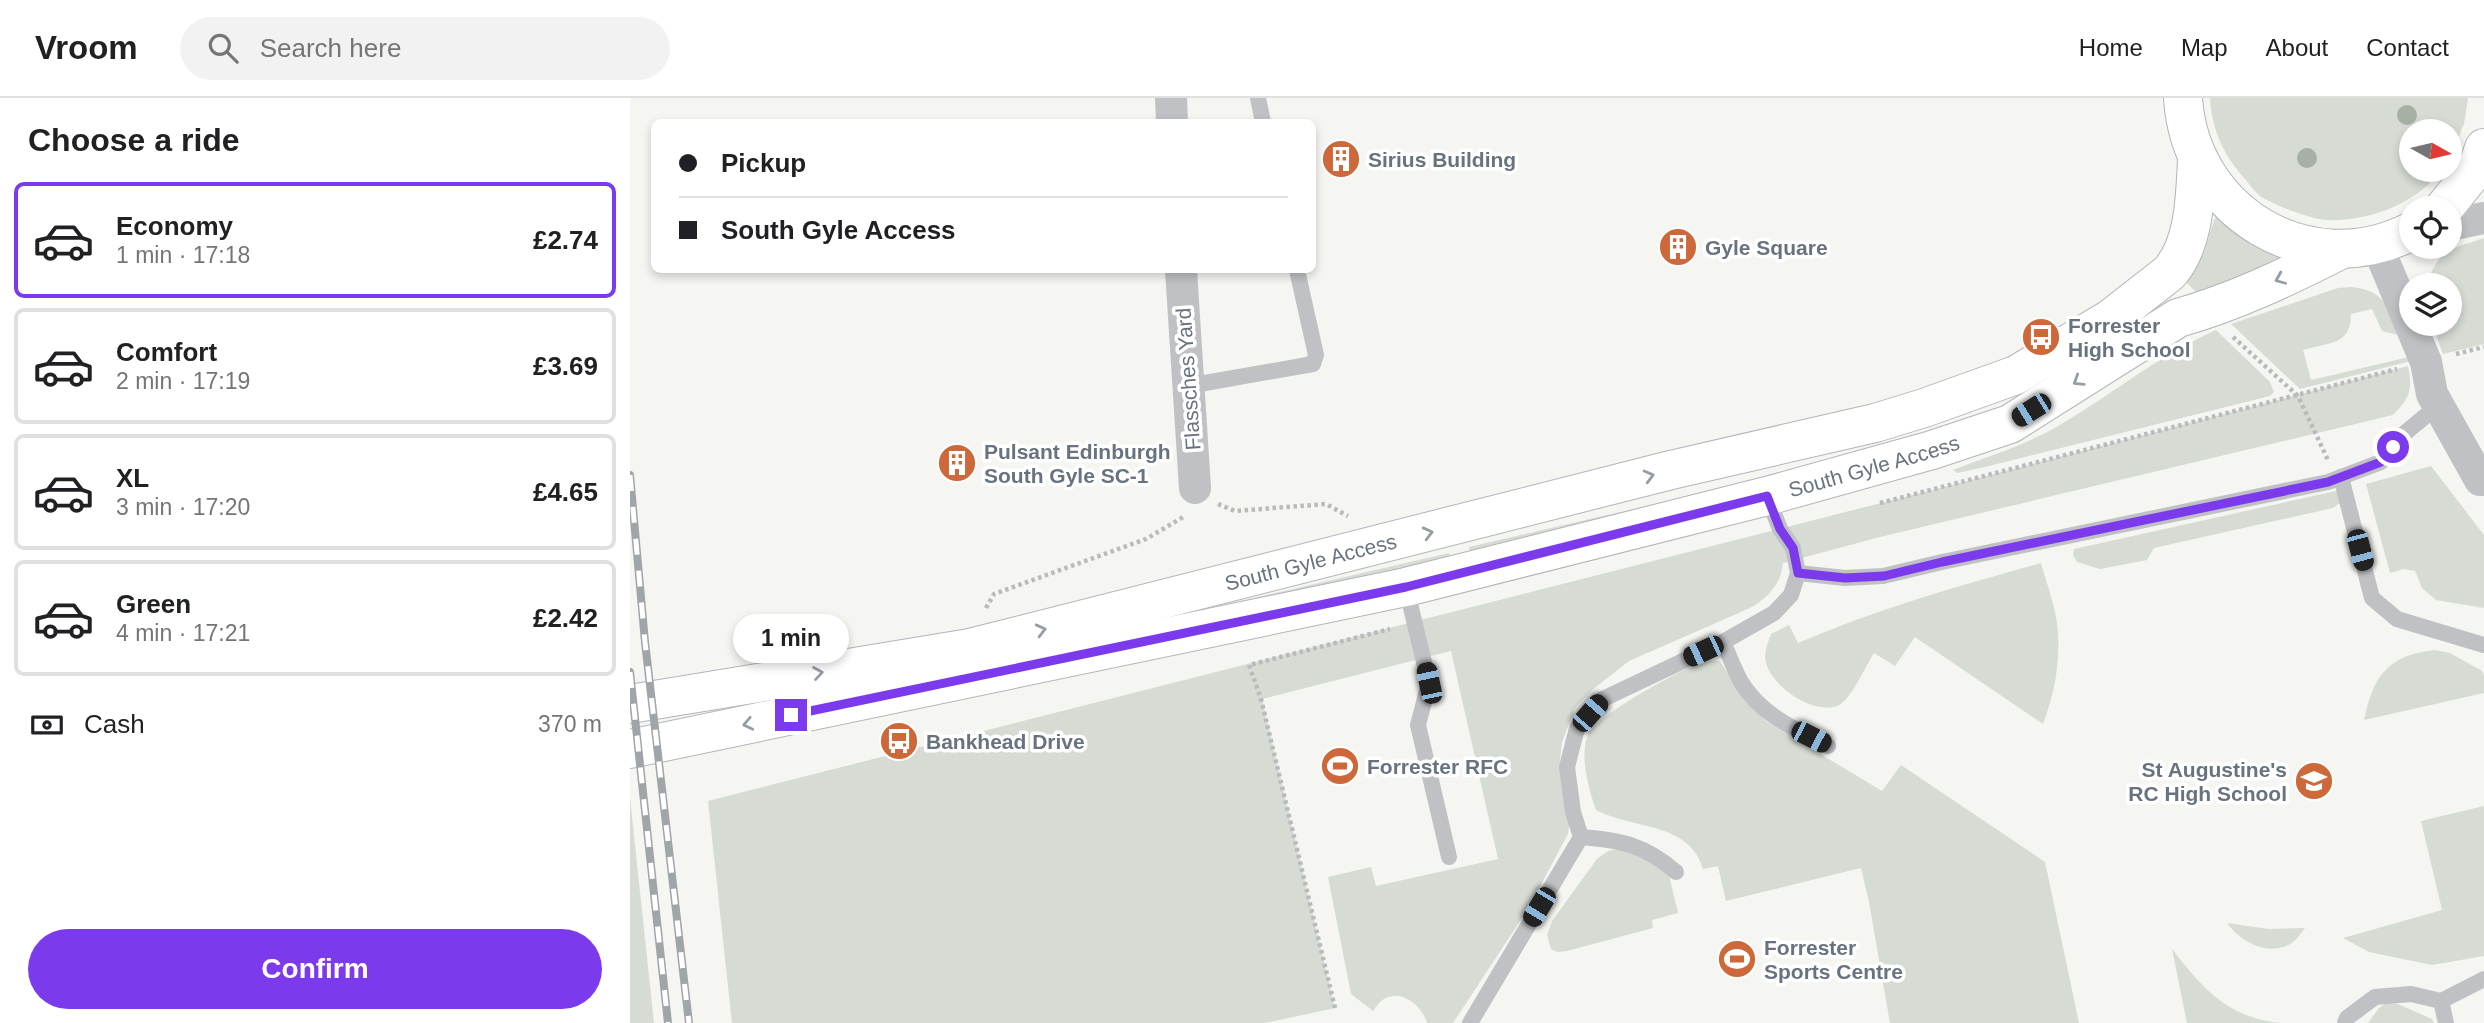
<!DOCTYPE html>
<meta charset="utf-8">
<style>
:root{--surface:#fff;--page:#f2f2f2;--text:#202124;--muted:#757577;--line:#e0e0e0;--accent:#7c3aed}
body{margin:0;font-family:Arial,sans-serif;background:var(--page);color:var(--text);height:100vh;display:flex;flex-direction:column;font-size:26px;white-space:nowrap}
*{box-sizing:border-box;margin:0}
p{font-size:23px;color:var(--muted)}
.icon{flex:none;width:38px;height:38px;fill:none;stroke:currentColor;stroke-width:2;stroke-linecap:round;stroke-linejoin:round}
.map{position:relative;flex:1;overflow:hidden}
.details{display:flex;flex-direction:column;background:var(--surface);width:630px}
.details>*{flex:none}
.hud{position:absolute;left:21px;top:21px;width:665px;height:154px;border-radius:10px;box-shadow:0 4px 10px #0003;display:grid;align-content:center;height:154px;padding:0 28px;background:var(--surface)}
.needle{width:46px;rotate:98deg}
.tools{position:absolute;left:1769px;top:21px;display:grid;gap:14px}
.tools a{display:grid;place-items:center;width:63px;height:63px;border-radius:50%;background:var(--surface);box-shadow:0 4px 10px #0003;font-size:35px}
.end{position:absolute;width:32px;height:32px;margin:-16px;border:9px solid #7c3aed;background:#fff;box-shadow:0 0 0 4px #fff}
.from{border-radius:50%}
.bubble{position:absolute;height:49px;border-radius:24px;background:var(--surface);box-shadow:0 4px 10px #0003;font-size:23px;font-weight:700;line-height:49px;text-align:center}
.car{position:absolute;width:21px;height:42px;margin:-21px -10px;border-radius:9px;box-shadow:0 0 5px 2px #0007;background:linear-gradient(#222 24%,#8ab4d8 0 40%,#222 0 76%,#8ab4d8 0 86%,#222 0)}
.hud b{display:flex;align-items:center;gap:24px;height:66px;font-size:26px}
.hud b+b{border-top:2px solid var(--line)}
.hud i{width:18px;height:18px;background:var(--text)}
ul{padding:0;list-style:none}
li{display:flex;align-items:center;gap:21px;height:116px;margin:0 14px 10px;padding:0 14px;border:4px solid var(--line);border-radius:10px}
li div{flex:1}
li b{display:block;font-size:26px}
li em{font-style:normal;font-weight:700}
li.active{border-color:var(--accent)}
li>.icon{width:63px;height:63px;stroke-width:1.5}
h2{padding:0 28px;font-size:32px;line-height:84px}
.pay{display:flex;align-items:center;gap:18px;height:77px;padding:0 28px;font-size:26px}
.pay p{margin-inline-start:auto}
.primary-button{display:flex;gap:14px;margin-top:auto;padding:14px 28px}
.primary-button a{flex:1;height:80px;border-radius:42px;background:var(--accent);color:#fff;font-size:28px;font-weight:700;line-height:80px;text-align:center}
header{display:flex;align-items:center;gap:42px;box-sizing:border-box;height:98px;padding:0 35px;background:var(--surface);border-bottom:2px solid var(--line)}
header strong{font-size:33px}
nav{display:flex;gap:38px;margin-inline-start:auto;font-size:24px}
.search{width:490px;height:63px;background:var(--page);display:flex;align-items:center;gap:18px;box-sizing:border-box;padding:0 24px;border-radius:38px;color:var(--muted);font-size:26px}
main{display:flex;flex:1;min-height:0}
.map>svg:first-child{display:block}
</style>
<header>
<strong>Vroom</strong>
<div class="search"><svg class="icon" aria-label="search" viewBox="0 0 24 24"><circle cx="10" cy="10" r="6"/><path d="M15 15l6 6"/></svg>Search here</div>
<nav><a>Home</a><a>Map</a><a>About</a><a>Contact</a></nav>
</header>
<main>
<section class="details">
<h2>Choose a ride</h2>
<ul>
<li class="active"><svg class="icon" aria-label="car" viewBox="0 0 24 24"><path d="M5 17H2v-5l4-1 3-4h7l3 4 3 1v5h-3M9 17h6M6 11h13"/><circle cx="7" cy="17" r="2"/><circle cx="17" cy="17" r="2"/></svg><div><b>Economy</b><p>1 min · 17:18</p></div><em>£2.74</em></li>
<li><svg class="icon" aria-label="car" viewBox="0 0 24 24"><path d="M5 17H2v-5l4-1 3-4h7l3 4 3 1v5h-3M9 17h6M6 11h13"/><circle cx="7" cy="17" r="2"/><circle cx="17" cy="17" r="2"/></svg><div><b>Comfort</b><p>2 min · 17:19</p></div><em>£3.69</em></li>
<li><svg class="icon" aria-label="car" viewBox="0 0 24 24"><path d="M5 17H2v-5l4-1 3-4h7l3 4 3 1v5h-3M9 17h6M6 11h13"/><circle cx="7" cy="17" r="2"/><circle cx="17" cy="17" r="2"/></svg><div><b>XL</b><p>3 min · 17:20</p></div><em>£4.65</em></li>
<li><svg class="icon" aria-label="car" viewBox="0 0 24 24"><path d="M5 17H2v-5l4-1 3-4h7l3 4 3 1v5h-3M9 17h6M6 11h13"/><circle cx="7" cy="17" r="2"/><circle cx="17" cy="17" r="2"/></svg><div><b>Green</b><p>4 min · 17:21</p></div><em>£2.42</em></li>
</ul>
<div class="pay"><svg class="icon" aria-label="cash" viewBox="0 0 24 24"><path d="M3 7h18v10H3z"/><circle cx="12" cy="12" r="2"/></svg>Cash<p>370 m</p></div>
<div class="primary-button"><a>Confirm</a></div>
</section>
<div class="map">
<svg width="1854" height="925" viewBox="0 0 1854 925">
<rect width="100%" height="100%" fill="#f5f5f2"/>
<!-- green -->
<g fill="#d6dbd4">
<path d="M1580,0H1838L1834,26L1820,59V33H1782V72H1811C1787,106 1737,124 1696,122C1680,121 1644,107 1630,98C1625,94 1620,87 1616,82C1594,58 1582,33 1580,0Z"/>
<polygon points="1588,117 1665,161 1572,200 1556,184 1574,155 1584,122"/>
<path d="M1854,140V246L1813,256L1802,226H1820V187H1796C1810,150 1819,152 1854,140Z"/>
<path d="M1722,189C1755,193 1757,208 1768,237L1752,233L1742,211L1721,216C1721,248 1699,244 1673,252L1681,282L1779,259L1781,263L1670,291L1601,226L1708,190Z"/>
<path d="M1586,232L1640,284L1644,294L1640,298L1355,369L1327,375L1323,372C1359,358 1399,346 1433,325C1484,295 1531,256 1586,232Z"/>
<path d="M1778,268C1783,291 1780,300 1763,317L1250,439L1153,465C1151,486 1138,500 1120,510L999,563L962,592L945,610L932,644L930,662L939,728L938,736L898,811L823,925H797C793,909 772,890 754,901C750,903 746,909 743,913L721,896L698,779L741,769L746,788L868,761L821,553L632,601L705,910L635,925H102L78,703L1310,390Z"/>
<polygon points="1801,368 1854,437 1854,510 1806,502 1792,490 1785,473 1774,471 1760,475 1736,386"/>
<polygon points="1090,391 841,458 839,449"/>
<polygon points="1706,393 1711,399 1710,405 1703,410 1524,450 1517,462 1470,471 1447,464 1443,457 1444,451"/>
<polygon points="819,455 821,463 596,517 593,507"/>
<path d="M1411,465C1417,487 1427,512 1428,535C1430,566 1424,597 1413,626L1285,539L1265,568L1244,555C1236,567 1220,604 1207,608C1182,616 1146,591 1137,568C1133,556 1137,547 1141,536L1159,527L1168,545C1247,511 1328,488 1411,465Z"/>
<path d="M1805,552L1820,555L1852,573L1854,577V595L1734,622C1743,578 1758,557 1805,552Z"/>
<path d="M1077,562L1090,563L1117,605L1137,624L1252,693L1271,667L1415,764L1449,925H1260L1239,804L1231,770L1096,803L1088,768L1073,771C1060,724 1002,731 966,712C959,692 949,658 958,637C966,617 1055,569 1077,562Z"/>
<polygon points="0,700 24,925 0,925"/>
<polygon points="1854,708 1854,858 1802,867 1739,854 1713,840 1812,812 1791,723"/>
<polygon points="989,751 1009,751 1039,777 1048,815 1022,822 1023,830 937,853 927,854 921,851 917,837 922,823 967,761 978,753"/>
<path d="M1597,825L1638,831L1675,830C1671,835 1666,843 1660,846C1637,859 1610,843 1597,825Z"/>
<path d="M1542,851C1573,891 1598,920 1651,925H1557Z"/>
<polygon points="1757,905 1768,906 1802,921 1804,925 1738,925 1749,910"/>
</g>
<g fill="none" stroke-linecap="round" stroke-linejoin="round">
<!-- secondary casing -->
<g stroke="#b1b5b9" stroke-width="40">
<g id="secondary">
<path d="M1553,0C1560,114 1678,186 1782,133"/>
<polyline points="1814,110 1848,68 1854,50"/>
<path id="s1" d="M0,606L340,550L1041,372L1245,325L1294,310L1386,277L1480,221L1539,175C1565,146 1565,99 1567,62"/>
<path id="s2" d="M0,651L776,489L1137,398L1302,352L1380,326L1548,220C1605,204 1659,178 1712,151"/>
</g>
</g>
<!-- path -->
<g stroke="#b8babc" stroke-width="4.5" stroke-dasharray="3.5 3.5" stroke-linecap="butt">
<polyline points="1603,239 1668,298 1698,362"/>
<polyline points="1826,256 1854,249"/>
<polyline points="1250,405 1767,271"/>
<polyline points="588,406 605,413 696,406 718,418"/>
<polyline points="356,510 364,496 516,441 555,418"/>
<polyline points="705,910 631,601 619,567 760,531"/>
</g>
<!-- lane -->
<g stroke="#bfc1c5" stroke-width="16">
<polyline points="628,0 633,24"/>
<polyline points="558,288 683,266 686,257 667,172"/>
<polyline points="1711,379 1742,500 1767,521 1854,547"/>
<polyline points="1168,475 1215,480 1253,478 1312,464 1698,384 1751,364 1775,335 1799,315 1801,298"/>
<polyline points="776,489 799,585 788,627 819,759"/>
<path d="M1093,544C1099,557 1104,571 1111,584C1131,617 1165,631 1198,648"/>
<path d="M951,739C991,742 1015,747 1046,774"/>
<polyline points="1811,903 1816,925"/>
<polyline points="840,925 951,739 943,714 937,669 947,630 973,601 1093,544 1144,515 1161,497 1168,475 1163,450 1150,431 1137,398"/>
<polyline points="1715,925 1717,920 1745,899 1781,896 1811,903 1854,881"/>
</g>
<!-- street -->
<g stroke="#bfc1c5" stroke-width="32">
<polyline points="541,0 542,24"/>
<polyline points="1820,127 1854,120"/>
<polyline points="1747,147 1796,264 1802,296 1850,382 1854,382"/>
<polyline points="551,172 565,390"/>
</g>
<!-- secondary -->
<use href="#secondary" stroke="#fff" stroke-width="38"/>
<!-- rail casing -->
<g stroke="#a0a5aa" stroke-width="8">
<g id="rail">
<polyline points="0,377 15,544 59,925"/>
<polyline points="0,574 38,925"/>
</g>
</g>
<!-- rail -->
<use href="#rail" stroke="#fff" stroke-width="5" stroke-dasharray="16" stroke-linecap="butt"/>
</g>
<!-- trees -->
<g fill="#a7b0a5">
<circle cx="1777" cy="17" r="10"/>
<circle cx="1677" cy="60" r="10"/>
</g>
<!-- one-way arrows -->
<defs><path id="oneway-chevron" d="M-2-3.5L2.5 0L-2 3.5" fill="none" stroke-width="1.6" stroke-linecap="round" stroke-linejoin="round" transform="scale(1.75)"/></defs>
<g stroke="#959da5">
<use href="#oneway-chevron" transform="translate(1650 181) rotate(157)"/>
<use href="#oneway-chevron" transform="translate(1448 283) rotate(148)"/>
<use href="#oneway-chevron" transform="translate(1019 378) rotate(-15)"/>
<use href="#oneway-chevron" transform="translate(798 435) rotate(-14)"/>
<use href="#oneway-chevron" transform="translate(411 532) rotate(-14)"/>
<use href="#oneway-chevron" transform="translate(188 575) rotate(-9)"/>
<use href="#oneway-chevron" transform="translate(118 626) rotate(168)"/>
</g>
<g fill="none" stroke-linecap="round" stroke-linejoin="round">
<!-- route -->
<polyline stroke="#7c3aed" stroke-width="9" points="161,617 776,489 1137,398 1150,431 1163,450 1168,475 1215,480 1254,478 1312,464 1698,384 1751,364 1763,349"/>
</g>
<!-- icons -->
<defs>
<g id="building-disc" transform="scale(2.0125)"><circle r="9.5" fill="#cd683a" stroke="#fff"/><path d="M-4-6H4V6H1V3H-1V6H-4ZM-2.5-4.3h1.7v1.8h-1.7ZM.8-4.3h1.7v1.8H.8ZM-2.5-1h1.7V.8h-1.7ZM.8-1h1.7V.8H.8Z" fill="#fff"/></g>
<g id="bus-disc" transform="scale(2.0125)"><circle r="9.5" fill="#cd683a" stroke="#fff"/><path d="M-5-6H5V4H4V6H2V4H-2V6H-4V4H-5ZM-3.5-4V0h7V-4ZM-3.5 1.2v1.5H-2V1.2ZM2 1.2v1.5H3.5V1.2Z" fill="#fff"/></g>
<g id="stadium-disc" transform="scale(2.0125)"><circle r="9.5" fill="#cd683a" stroke="#fff"/><path d="M0-5a6.5 5 0 1 0 0 10a6.5 5 0 1 0 0-10ZM-3.5-1.8h7v3.6h-7Z" fill="#fff"/></g>
<g id="school-disc" transform="scale(2.0125)"><circle r="9.5" fill="#cd683a" stroke="#fff"/><path d="M0-5L7-2L0 1L-7-2ZM-4 1L0 2.5L4 1V4Q0 6-4 4Z" fill="#fff"/></g>
</defs>
<g fill-rule="evenodd">
<use href="#building-disc" x="711" y="61"/>
<use href="#building-disc" x="1048" y="149"/>
<use href="#bus-disc" x="1411" y="239"/>
<use href="#building-disc" x="327" y="365"/>
<use href="#bus-disc" x="269" y="643"/>
<use href="#stadium-disc" x="710" y="668"/>
<use href="#school-disc" x="1684" y="683"/>
<use href="#stadium-disc" x="1107" y="861"/>
</g>
<g text-anchor="middle" dominant-baseline="central" stroke-width="7" stroke-linejoin="round" paint-order="stroke">
<!-- poi labels -->
<g font-size="21" font-weight="bold" fill="#68737f" stroke="#fff" text-anchor="start">
<text x="738" y="61">Sirius Building</text>
<text x="1075" y="149">Gyle Square</text>
<text x="1438" y="227">Forrester<tspan x="1438" dy="24">High School</tspan></text>
<text x="354" y="353">Pulsant Edinburgh<tspan x="354" dy="24">South Gyle SC-1</tspan></text>
<text x="296" y="643">Bankhead Drive</text>
<text x="737" y="668">Forrester RFC</text>
<text x="1657" y="671" text-anchor="end">St Augustine's<tspan x="1657" dy="24">RC High School</tspan></text>
<text x="1134" y="849">Forrester<tspan x="1134" dy="24">Sports Centre</tspan></text>
</g>
<!-- street labels -->
<g font-size="21" fill="#68737f" stroke="#fff">
<text transform="translate(558 281) rotate(-94)">Flassches Yard</text>
<text stroke="none"><textPath href="#s2" startOffset="1276">South Gyle Access</textPath></text>
<text stroke="none"><textPath href="#s1" startOffset="696">South Gyle Access</textPath></text>
</g>
</g>
</svg>
<div class="tools">
<a><svg class="needle" viewBox="-14 -14 28 28"><path d="M0-13l5 13h-10z" fill="#e53935"/><path d="M0 13l5-13h-10z" fill="#757577"/></svg></a>
<a><svg class="icon" aria-label="locate" viewBox="0 0 24 24"><circle cx="12" cy="12" r="6"/><path d="M12 2v4M12 18v4M2 12h4M18 12h4"/></svg></a>
<a><svg class="icon" aria-label="layers" viewBox="0 0 24 24"><path d="M12 4l9 5-9 5-9-5zM3 14l9 5 9-5"/></svg></a>
</div>
<i class="end from" style="left:1763px;top:349px"></i>
<i class="end" style="left:161px;top:617px"></i>
<div class="bubble" style="left:103px;top:516px;width:116px">1 min</div>
<i class="car" style="left:1401px;top:312px;rotate:238deg"></i>
<i class="car" style="left:1730px;top:452px;rotate:165deg"></i>
<i class="car" style="left:1073px;top:553px;rotate:245deg"></i>
<i class="car" style="left:799px;top:585px;rotate:348deg"></i>
<i class="car" style="left:960px;top:615px;rotate:41deg"></i>
<i class="car" style="left:1181px;top:639px;rotate:117deg"></i>
<i class="car" style="left:909px;top:809px;rotate:211deg"></i>
<div class="hud">
<b><i class="from"></i>Pickup</b>
<b><i></i>South Gyle Access</b>
</div>
</div>
</main>
